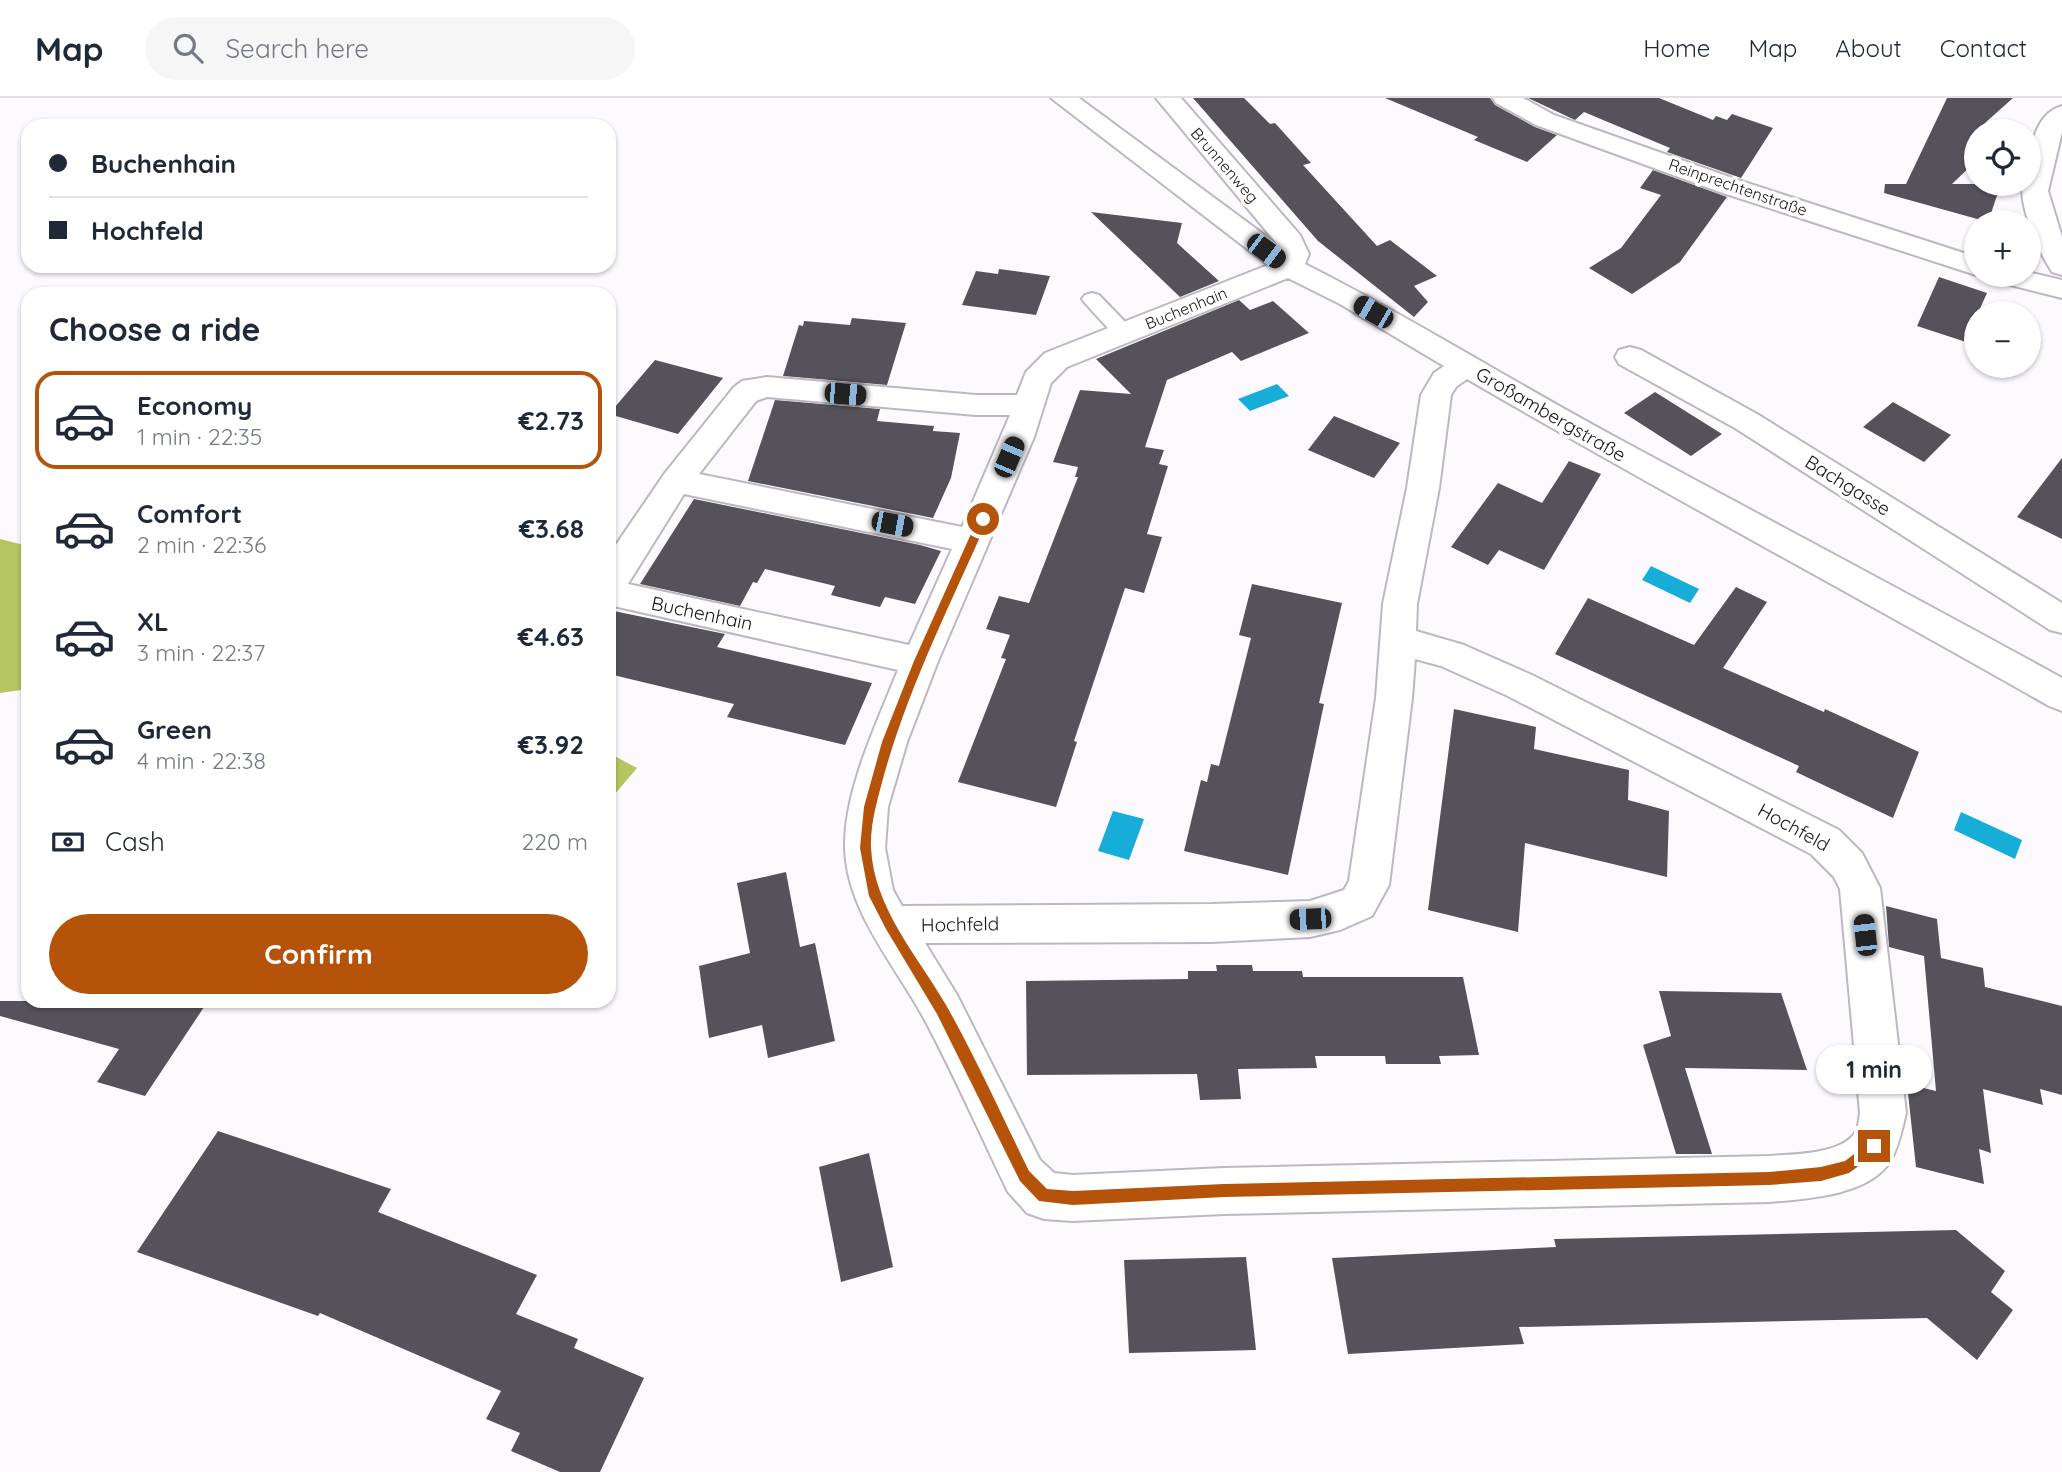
<!DOCTYPE html>
<meta charset="utf-8">
<style>
:root{--surface:#fff;--page:#f6f6f7;--text:#1f2937;--muted:#747a83;--line:#e0e1e3;--accent:#b45309}
body{margin:0;font-family:Quicksand,sans-serif;background:var(--page);color:var(--text);height:100vh;display:flex;flex-direction:column;font-size:26px;white-space:nowrap}
*{box-sizing:border-box;margin:0}
p{font-size:23px;color:var(--muted)}
.icon{flex:none;width:38px;height:38px;fill:none;stroke:currentColor;stroke-width:2;stroke-linecap:round;stroke-linejoin:round}
.map{position:relative;flex:1;overflow:hidden}
.sheet{position:absolute;left:21px;top:189px;width:595px;height:721px;display:flex;flex-direction:column;background:var(--surface);border-radius:21px;box-shadow:0 2px 5px #0004}
.sheet>*{flex:none}
.banner{position:absolute;left:21px;top:21px;width:595px;height:154px;border-radius:21px;box-shadow:0 2px 5px #0004;display:grid;align-content:center;height:154px;padding:0 28px;background:var(--surface)}
.fabs{position:absolute;left:1964px;top:21px;display:grid;gap:14px}
.fabs a{display:grid;place-items:center;width:77px;height:77px;border-radius:50%;background:var(--surface);box-shadow:0 2px 5px #0004;font-size:35px}
.end{position:absolute;width:32px;height:32px;margin:-16px;border:9px solid #b45309;background:#fff;box-shadow:0 0 0 4px #fff}
.from{border-radius:50%}
.bubble{position:absolute;height:49px;border-radius:24px;background:var(--surface);box-shadow:0 2px 5px #0004;font-size:23px;font-weight:800;line-height:49px;text-align:center}
.car{position:absolute;width:21px;height:42px;margin:-21px -10px;border-radius:9px;box-shadow:0 0 5px 2px #0007;background:linear-gradient(#222 24%,#8ab4d8 0 40%,#222 0 76%,#8ab4d8 0 86%,#222 0)}
.banner b{display:flex;align-items:center;gap:24px;height:66px;font-size:26px}
.banner b+b{border-top:2px solid var(--line)}
.banner i{width:18px;height:18px;background:var(--text)}
ul{padding:0;list-style:none}
li{display:flex;align-items:center;gap:21px;height:98px;margin:0 14px 10px;padding:0 14px;border:4px solid transparent;border-radius:21px}
li div{flex:1}
li b{display:block;font-size:26px}
li em{font-style:normal;font-weight:800}
li.on{border-color:var(--accent)}
li>.icon{width:63px;height:63px;stroke-width:1.5}
h2{padding:0 28px;font-size:32px;line-height:84px}
.pay{display:flex;align-items:center;gap:18px;height:77px;padding:0 28px;font-size:26px}
.pay p{margin-inline-start:auto}
.primary-button{display:flex;gap:14px;margin-top:auto;padding:14px 28px}
.primary-button a{flex:1;height:80px;border-radius:42px;background:var(--accent);color:#fff;font-size:28px;font-weight:800;line-height:80px;text-align:center}
header{display:flex;align-items:center;gap:42px;box-sizing:border-box;height:98px;padding:0 35px;background:var(--surface);border-bottom:2px solid var(--line)}
header strong{font-size:33px}
nav{display:flex;gap:38px;margin-inline-start:auto;font-size:24px}
.search{width:490px;height:63px;background:var(--page);display:flex;align-items:center;gap:18px;box-sizing:border-box;padding:0 24px;border-radius:38px;color:var(--muted);font-size:26px}
.map>svg:first-child{display:block}
</style>
<header>
<strong>Map</strong>
<div class="search"><svg class="icon" aria-label="search" viewBox="0 0 24 24"><circle cx="10" cy="10" r="6"/><path d="M15 15l6 6"/></svg>Search here</div>
<nav><a>Home</a><a>Map</a><a>About</a><a>Contact</a></nav>
</header>
<div class="map">
<svg width="2062" height="1374" viewBox="0 0 2062 1374">
<rect width="100%" height="100%" fill="#fdfaff"/>
<!-- forest -->
<g fill="#b5c661">
<polygon points="0,441 28,448 28,591 0,595"/>
<polygon points="609,655 637,670 609,703"/>
</g>
<!-- water -->
<g fill="#16aed8">
<polygon points="1277,286 1289,298 1250,313 1238,301"/>
<polygon points="1651,468 1699,491 1690,505 1642,482"/>
<polygon points="1113,713 1144,721 1129,762 1098,753"/>
<polygon points="1961,714 2022,742 2015,761 1954,732"/>
</g>
<!-- building -->
<g fill="#55525c">
<polygon points="1193,0 1244,0 1270,26 1275,25 1311,65 1303,67 1377,148 1390,142 1437,178 1414,188 1428,204 1414,219 1318,143"/>
<polygon points="1385,0 1490,0 1495,7 1535,29 1557,37 1527,64 1474,42 1478,39"/>
<polygon points="1528,0 1659,0 1713,22 1716,18 1727,22 1732,16 1773,30 1741,80 1667,54 1670,50 1584,14 1575,22"/>
<polygon points="1947,0 2013,0 1976,33 1976,63 1952,86 2001,86 1988,124 1884,95 1885,86 1906,86"/>
<polygon points="1653,72 1727,99 1680,164 1632,196 1589,170 1621,150 1661,97 1640,90"/>
<polygon points="1091,114 1182,125 1177,145 1219,183 1180,199"/>
<polygon points="999,171 1050,178 1036,217 962,207 976,173 998,176"/>
<polygon points="1939,179 1987,195 1978,215 1976,215 1966,244 1917,228"/>
<polygon points="1239,202 1250,212 1273,203 1309,235 1241,263 1232,254 1167,282 1145,349 1164,352 1159,366 1168,368 1147,436 1162,439 1144,495 1125,490 1074,643 1077,644 1056,709 958,684 1006,561 1001,560 1010,537 986,531 999,498 1029,505 1078,379 1075,379 1078,369 1053,364 1080,292 1131,296 1096,261"/>
<polygon points="852,220 906,225 887,287 783,278 799,227 803,228 804,223 850,227"/>
<polygon points="655,262 723,280 678,336 609,316"/>
<polygon points="1655,294 1722,336 1691,358 1624,315"/>
<polygon points="775,302 880,311 877,323 934,328 933,333 960,335 951,380 933,420 748,383"/>
<polygon points="1893,304 1951,337 1924,364 1863,329"/>
<polygon points="1334,318 1400,345 1374,380 1308,352"/>
<polygon points="2062,360 2062,441 2017,419"/>
<polygon points="1569,363 1601,376 1544,472 1499,452 1488,467 1451,449 1498,385 1542,405"/>
<polygon points="694,401 920,447 941,453 915,506 885,499 880,509 855,503 831,497 835,488 765,471 757,485 753,484 740,508 640,486"/>
<polygon points="1252,486 1342,505 1319,605 1324,606 1288,777 1184,753 1201,682 1207,684 1211,666 1219,668 1251,540 1239,537"/>
<polygon points="1736,489 1767,504 1723,570 1824,614 1825,611 1919,654 1893,720 1796,674 1799,668 1555,556 1588,500 1694,547"/>
<polygon points="609,512 725,536 717,549 872,585 845,647 727,619 734,606 609,576"/>
<polygon points="1454,611 1536,629 1534,651 1629,672 1628,702 1669,713 1667,779 1525,745 1518,834 1428,812"/>
<polygon points="786,774 800,849 815,845 835,943 768,960 762,927 709,940 699,868 750,855 737,785"/>
<polygon points="1886,808 1937,821 1941,860 1983,870 1985,889 2062,908 2062,997 2040,991 2043,1007 1983,991 1991,1055 1979,1051 1984,1086 1916,1069 1907,986 1936,993 1924,858 1889,849"/>
<polygon points="1216,867 1252,867 1253,873 1302,873 1303,879 1463,879 1479,957 1439,958 1441,966 1386,966 1385,958 1315,958 1317,970 1238,971 1241,1001 1200,1002 1197,976 1027,977 1026,883 1188,881 1188,873 1217,873"/>
<polygon points="1659,893 1781,895 1807,972 1685,970 1712,1056 1676,1056 1643,947 1671,938"/>
<polygon points="0,903 208,903 145,998 97,984 119,951 0,918"/>
<polygon points="218,1033 391,1091 378,1114 537,1177 516,1216 578,1241 574,1250 644,1280 600,1374 560,1374 511,1353 520,1335 486,1321 501,1293 320,1215 318,1218 137,1154"/>
<polygon points="869,1055 893,1169 841,1184 819,1069"/>
<polygon points="1956,1132 2005,1173 1991,1194 2013,1212 1977,1262 1927,1220 1519,1229 1524,1246 1348,1256 1332,1160 1556,1149 1554,1141"/>
<polygon points="1246,1159 1256,1252 1129,1255 1124,1162"/>
</g>
<g fill="none" stroke-linecap="round" stroke-linejoin="round">
<!-- service casing -->
<g stroke="#beb7c2" stroke-width="4">
<polygon id="service" points="1092,195 1099,197 1131,230 1134,235 1131,240 1117,240 1085,205 1082,201 1085,197"/>
</g>
<!-- minor casing -->
<g stroke="#beb7c2" stroke-width="4">
<g id="minor">
<path d="M1051,0H1079L1278,147L1156,0H1181L1300,137L1309,156L1305,166C1412,220 1513,284 1619,341C1767,421 1915,499 2062,580V613L2049,608C1856,498 1659,393 1467,281L1456,289L1451,297L1439,390L1417,506L1416,533L1464,547L1534,578L1839,732L1862,755L1880,790L1906,1015C1902,1031 1899,1048 1891,1062C1870,1098 1805,1101 1769,1104L1224,1116L1073,1123L1044,1121L1027,1115L1008,1094C981,1038 956,981 927,926C898,870 847,816 845,750C844,692 877,625 898,572L609,507V457L665,375L734,289L742,283L767,279L976,297H1017L1026,274L1045,255L1268,167ZM1288,180L1340,206L1444,268L1434,275L1421,297L1407,390L1383,506L1376,600L1349,783L1344,792L1310,803L1211,806L902,808L893,792L885,750L888,709L907,644L938,563L1034,339L1051,285L1067,269ZM767,299L976,317H1010L962,429L699,376L756,303ZM684,396L952,451L909,547L628,486ZM1415,561L1441,568L1508,598L1811,756L1834,779L1840,791L1860,1015C1859,1020 1859,1026 1857,1031C1846,1057 1793,1056 1769,1058L1224,1070L1073,1077L1054,1075L1040,1062L957,897L925,845L1211,844L1310,839L1340,832L1372,818L1389,787L1412,600Z"/>
<polygon points="1493,0 1523,0 1554,17 1738,82 1976,159 1976,177 1720,94 1536,27 1496,5"/>
<path d="M2062,8V34L2048,93L2062,139V177L2052,174C2040,156 2018,107 2023,86H2028C2028,60 2032,16 2062,8Z"/>
<polygon points="2028,174 2062,182 2062,200 1994,183 1990,177 2028,177"/>
<polygon points="1630,249 1641,252 1757,316 2062,505 2062,535 2050,532 1735,330 1619,266 1615,259 1619,252"/>
</g>
</g>
<!-- service -->
<use href="#service" fill="#fff" fill-rule="evenodd"/>
<!-- minor -->
<use href="#minor" fill="#fff" fill-rule="evenodd"/>
</g>
<!-- route -->
<path fill="#b45309" d="M979,418L988,421C951,505 909,588 884,677C878,700 870,725 871,750C874,810 917,857 946,907C976,960 1002,1018 1029,1073L1047,1091L1073,1093L1224,1086L1769,1074L1821,1069L1845,1063L1874,1041L1879,1043V1053L1849,1075L1821,1083L1769,1087L1224,1099L1073,1107L1039,1103L1020,1083L937,916L886,831L869,798L860,750L864,709L882,644L914,563Z"/>
<g text-anchor="middle" dominant-baseline="central" stroke-width="7" stroke-linejoin="round" paint-order="stroke">
<!-- far-street labels -->
<g font-size="16" fill="#171418" stroke="#fff">
<text transform="translate(1225 67) rotate(49)">Brunnenweg</text>
<text transform="translate(1738 89) rotate(19)">Reinprechtenstraße</text>
<text transform="translate(1186 210) rotate(-22)">Buchenhain</text>
</g>
<!-- street labels -->
<g font-size="19" fill="#171418" stroke="#fff">
<text transform="translate(1551 316) rotate(30)">Großambergstraße</text>
<text transform="translate(1848 387) rotate(32)">Bachgasse</text>
<text transform="translate(702 515) rotate(12)">Buchenhain</text>
<text transform="translate(1794 729) rotate(29)">Hochfeld</text>
<text transform="translate(960 826) rotate(-1)">Hochfeld</text>
</g>
</g>
</svg>
<div class="fabs">
<a><svg class="icon" aria-label="locate" viewBox="0 0 24 24"><circle cx="12" cy="12" r="6"/><path d="M12 2v4M12 18v4M2 12h4M18 12h4"/></svg></a>
<a>+</a>
<a>−</a>
</div>
<i class="end from" style="left:983px;top:421px"></i>
<i class="end" style="left:1874px;top:1048px"></i>
<div class="bubble" style="left:1816px;top:947px;width:116px">1 min</div>
<i class="car" style="left:1266px;top:153px;rotate:127deg"></i>
<i class="car" style="left:1373px;top:214px;rotate:300deg"></i>
<i class="car" style="left:845px;top:296px;rotate:95deg"></i>
<i class="car" style="left:1009px;top:359px;rotate:23deg"></i>
<i class="car" style="left:892px;top:426px;rotate:101deg"></i>
<i class="car" style="left:1310px;top:821px;rotate:268deg"></i>
<i class="car" style="left:1865px;top:837px;rotate:354deg"></i>
<div class="banner">
<b><i class="from"></i>Buchenhain</b>
<b><i></i>Hochfeld</b>
</div>
<section class="sheet">
<h2>Choose a ride</h2>
<ul>
<li class="on"><svg class="icon" aria-label="car" viewBox="0 0 24 24"><path d="M5 17H2v-5l4-1 3-4h7l3 4 3 1v5h-3M9 17h6M6 11h13"/><circle cx="7" cy="17" r="2"/><circle cx="17" cy="17" r="2"/></svg><div><b>Economy</b><p>1 min · 22:35</p></div><em>€2.73</em></li>
<li><svg class="icon" aria-label="car" viewBox="0 0 24 24"><path d="M5 17H2v-5l4-1 3-4h7l3 4 3 1v5h-3M9 17h6M6 11h13"/><circle cx="7" cy="17" r="2"/><circle cx="17" cy="17" r="2"/></svg><div><b>Comfort</b><p>2 min · 22:36</p></div><em>€3.68</em></li>
<li><svg class="icon" aria-label="car" viewBox="0 0 24 24"><path d="M5 17H2v-5l4-1 3-4h7l3 4 3 1v5h-3M9 17h6M6 11h13"/><circle cx="7" cy="17" r="2"/><circle cx="17" cy="17" r="2"/></svg><div><b>XL</b><p>3 min · 22:37</p></div><em>€4.63</em></li>
<li><svg class="icon" aria-label="car" viewBox="0 0 24 24"><path d="M5 17H2v-5l4-1 3-4h7l3 4 3 1v5h-3M9 17h6M6 11h13"/><circle cx="7" cy="17" r="2"/><circle cx="17" cy="17" r="2"/></svg><div><b>Green</b><p>4 min · 22:38</p></div><em>€3.92</em></li>
</ul>
<div class="pay"><svg class="icon" aria-label="cash" viewBox="0 0 24 24"><path d="M3 7h18v10H3z"/><circle cx="12" cy="12" r="2"/></svg>Cash<p>220 m</p></div>
<div class="primary-button"><a>Confirm</a></div>
</section>
</div>
